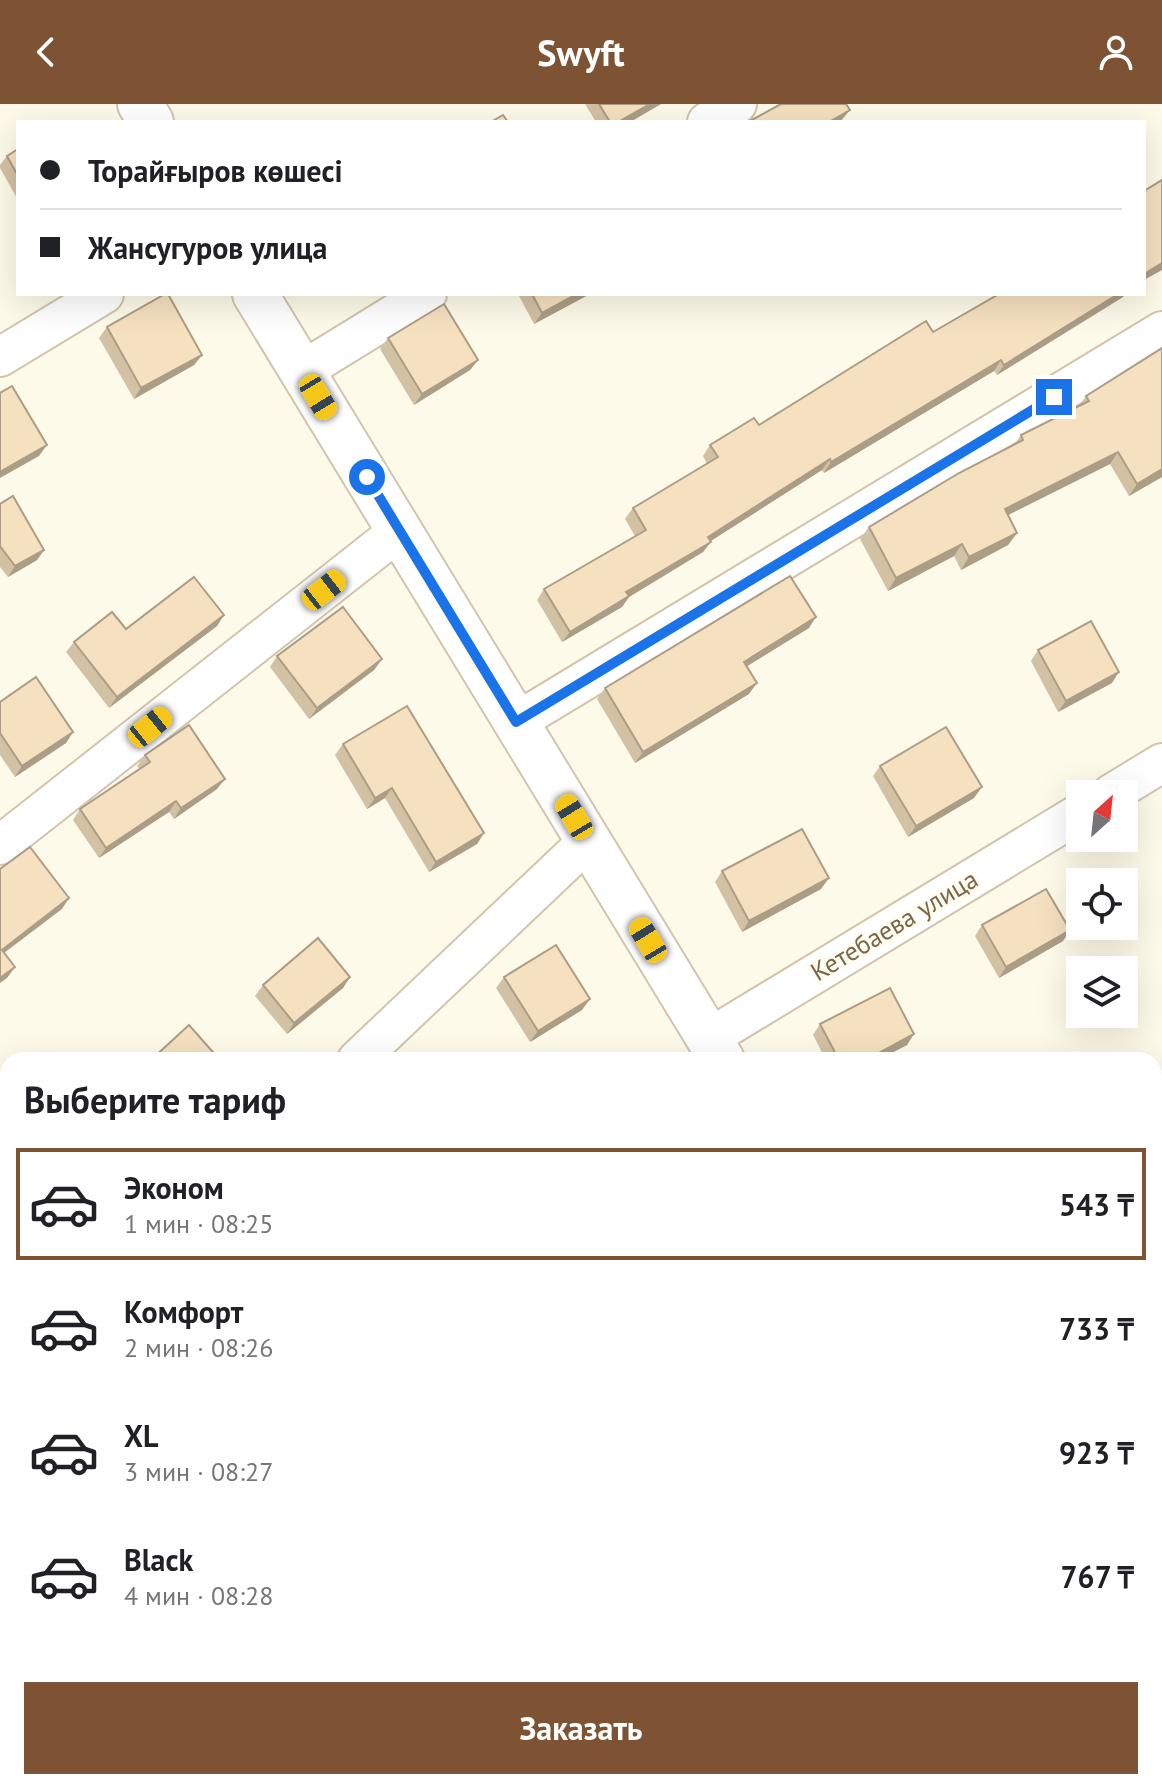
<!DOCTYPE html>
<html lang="ru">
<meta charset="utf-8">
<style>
:root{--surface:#fff;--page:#f6f6f6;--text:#202124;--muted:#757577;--line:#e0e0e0;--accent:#7d5334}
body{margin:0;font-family:"PT Sans",sans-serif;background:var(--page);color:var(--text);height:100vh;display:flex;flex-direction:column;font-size:30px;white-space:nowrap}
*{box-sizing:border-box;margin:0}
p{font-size:26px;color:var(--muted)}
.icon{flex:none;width:44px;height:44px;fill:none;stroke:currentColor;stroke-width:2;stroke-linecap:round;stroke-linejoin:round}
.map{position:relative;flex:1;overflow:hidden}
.sheet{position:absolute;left:0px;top:948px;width:1162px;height:738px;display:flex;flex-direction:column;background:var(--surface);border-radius:24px 24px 0 0;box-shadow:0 8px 32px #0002}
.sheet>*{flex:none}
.hud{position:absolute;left:16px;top:16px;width:1130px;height:176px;border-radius:0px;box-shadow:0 8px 32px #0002;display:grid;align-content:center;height:176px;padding:0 24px;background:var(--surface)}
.needle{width:52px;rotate:27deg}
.fabs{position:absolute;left:1066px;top:676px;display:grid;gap:16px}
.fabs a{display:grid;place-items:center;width:72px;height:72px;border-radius:0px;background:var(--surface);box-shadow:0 8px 32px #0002;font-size:40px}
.end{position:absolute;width:36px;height:36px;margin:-18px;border:10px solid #1a73e8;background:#fff;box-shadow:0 0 0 4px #fff}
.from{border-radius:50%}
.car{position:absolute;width:24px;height:48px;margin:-24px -12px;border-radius:10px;box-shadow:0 0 6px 2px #0007;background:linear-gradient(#f5c518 24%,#345 0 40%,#f5c518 0 76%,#345 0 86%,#f5c518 0)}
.hud b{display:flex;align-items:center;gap:28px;height:76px;font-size:30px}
.hud b+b{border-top:2px solid var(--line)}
.hud i{width:20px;height:20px;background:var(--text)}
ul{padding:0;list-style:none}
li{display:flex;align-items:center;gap:24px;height:112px;margin:0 16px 12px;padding:0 8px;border:4px solid transparent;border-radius:0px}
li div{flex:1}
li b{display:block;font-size:30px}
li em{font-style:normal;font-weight:800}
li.active{border-color:var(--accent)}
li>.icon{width:72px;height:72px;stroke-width:1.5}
h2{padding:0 24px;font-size:36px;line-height:96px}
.cta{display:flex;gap:16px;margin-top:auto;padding:16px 24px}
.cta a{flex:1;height:92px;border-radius:0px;background:var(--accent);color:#fff;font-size:32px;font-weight:800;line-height:92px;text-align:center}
header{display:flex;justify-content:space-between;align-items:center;height:104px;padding:0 24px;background:var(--accent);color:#fff;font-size:36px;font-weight:800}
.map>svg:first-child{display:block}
</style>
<header><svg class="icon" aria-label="back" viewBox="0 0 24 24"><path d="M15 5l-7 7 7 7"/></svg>Swyft<svg class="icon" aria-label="person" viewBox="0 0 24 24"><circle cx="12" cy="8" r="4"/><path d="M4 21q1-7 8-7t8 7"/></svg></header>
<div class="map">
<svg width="1162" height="1685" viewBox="0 0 1162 1685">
<rect width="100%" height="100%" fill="#fefae9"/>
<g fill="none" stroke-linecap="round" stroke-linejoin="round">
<!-- minor casing -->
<g stroke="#d2c5ad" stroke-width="42">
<g id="minor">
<polyline points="707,18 737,0"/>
<polyline points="0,253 104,190"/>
<polyline points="302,267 427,190"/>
<polyline points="516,618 1162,227"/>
<polyline points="1111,690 1162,659"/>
<polyline points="0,741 399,427"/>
<polyline points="709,934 1080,709"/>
<polyline points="357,956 588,737"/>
<polyline points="1154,1114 1162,1110"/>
<polyline points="0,1293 8,1286"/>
<polyline points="0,1495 8,1503"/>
<polyline points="1154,1617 1162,1612"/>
<polyline points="184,1678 192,1685"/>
<polyline points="250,1685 259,1678"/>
</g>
</g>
<!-- tertiary casing -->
<g stroke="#d2c5ad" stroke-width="48">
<g id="tertiary">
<polyline points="140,0 151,18"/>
<polyline points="255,190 722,956"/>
<polyline points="1152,1678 1155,1685"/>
</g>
</g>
<!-- minor -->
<use href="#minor" stroke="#fff" stroke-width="38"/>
<!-- tertiary -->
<use href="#tertiary" stroke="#fff" stroke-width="44"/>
</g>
<!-- wall -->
<g fill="#d3c1a4">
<polygon points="585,0 661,0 630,18 596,18"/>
<polygon points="18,45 18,96 0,64 0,61 7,52"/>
<polygon points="518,190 590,190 534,220"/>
<polygon points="999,190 1125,190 1123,193 997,271 994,267 824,369 822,366 710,437 703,448 629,493 622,503 562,538 537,496 544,485 635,432 625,415 633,404 707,360 703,352 710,341 759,321 933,228"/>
<polygon points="107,223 202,251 194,261 134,295 99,234"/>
<polygon points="388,234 478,256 470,266 414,301 380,245"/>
<polygon points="1086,292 1162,373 1129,392 1110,360 1008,411 1017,429 1008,441 961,466 954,452 888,487 860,435 869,423 1014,341 1021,331 1079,302"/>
<polygon points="0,400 44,446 37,456 8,473 0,463"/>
<polygon points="224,511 217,522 109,604 66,548 74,538 126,525"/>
<polygon points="809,524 747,562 749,590 635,659 597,595 605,584"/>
<polygon points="1038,546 1112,579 1058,608 1031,557"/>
<polygon points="277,552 382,555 374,566 309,615 270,563"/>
<polygon points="0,598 73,628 66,639 15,673 0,651"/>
<polygon points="343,640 484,729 477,740 429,768 385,694 367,705 335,651"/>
<polygon points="145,651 217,685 174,715 169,708 99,754 73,716 80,705 140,665 137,662"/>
<polygon points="880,662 974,694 908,733 873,672"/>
<polygon points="722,767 821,785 742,828 715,778"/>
<polygon points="982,821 1070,826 1063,837 999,874 975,832"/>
<polygon points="350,873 343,884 287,930 255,892 263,881"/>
<polygon points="504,873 582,906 530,938 496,884"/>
<polygon points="820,920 907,941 878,956 826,956 813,931"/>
<polygon points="8,1096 8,1121 0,1113 0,1106"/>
<polygon points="8,1358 8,1432 0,1425 0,1366"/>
<polygon points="0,1659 121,1685 0,1685"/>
<polygon points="336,1678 401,1678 406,1685 340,1685"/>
<polygon points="870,1678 1009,1678 998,1685 994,1679 985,1685 857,1685"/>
</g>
<!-- shaded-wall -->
<g fill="#ac9d86">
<polygon points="650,0 661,0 630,18 618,18"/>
<polygon points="850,6 840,18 829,18"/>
<polygon points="1162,159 1162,166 1144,176 1144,170"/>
<polygon points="577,190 590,190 534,220 542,209"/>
<polygon points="1118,190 1125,190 1123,193 997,271 1004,261"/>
<polygon points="202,251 194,261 134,295 141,284"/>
<polygon points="478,256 470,266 414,301 422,290"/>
<polygon points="1001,256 994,267 824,369 831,358"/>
<polygon points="47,341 39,352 0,374 0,368"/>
<polygon points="1118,348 1110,360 996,417 1005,405"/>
<polygon points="830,355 822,366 700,444 708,433"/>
<polygon points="1162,365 1162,373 1129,392 1137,380"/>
<polygon points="1017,429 1008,441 961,466 969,453"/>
<polygon points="711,438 703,448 629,493 622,503 562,538 570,528 626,488"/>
<polygon points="962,440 954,452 888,487 896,474"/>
<polygon points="44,446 37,456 8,473 15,462"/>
<polygon points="224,511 217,522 109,604 117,593"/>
<polygon points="816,513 809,524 736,569 744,558"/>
<polygon points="382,555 374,566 309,615 317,604"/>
<polygon points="1119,568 1112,579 1058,608 1066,597"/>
<polygon points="757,579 749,590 635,659 643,648"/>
<polygon points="73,628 66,639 15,673 22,662"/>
<polygon points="225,675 217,685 174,715 181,704"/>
<polygon points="982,683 974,694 908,733 916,722"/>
<polygon points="392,684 385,694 367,705 375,694"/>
<polygon points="176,697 169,708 99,754 106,744"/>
<polygon points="484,729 477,740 429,768 436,758"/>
<polygon points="829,774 821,785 742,828 749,817"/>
<polygon points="69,794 62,805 0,852 2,846"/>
<polygon points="1070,826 1063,837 999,874 1006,863"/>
<polygon points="15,863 7,874 0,879 0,874"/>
<polygon points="350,873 343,884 287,930 294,919"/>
<polygon points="590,895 582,906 530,938 538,927"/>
<polygon points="914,930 907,941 878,956 866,956"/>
<polygon points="1162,1453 1162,1463 1154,1467 1154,1458"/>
<polygon points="986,1678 995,1678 985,1685 976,1685"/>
<polygon points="1003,1678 1009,1678 998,1685"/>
</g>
<!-- building -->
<g fill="#f5e0bf" stroke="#ac9d86" stroke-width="2">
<polygon points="599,0 650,0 618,18 610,18"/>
<polygon points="781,0 846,0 850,6 829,18 748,18"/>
<polygon points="503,11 508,18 491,18"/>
<polygon points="18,45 18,72 7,52"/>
<polygon points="1162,76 1162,159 1144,170 1144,87"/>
<polygon points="165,190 168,190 202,251 141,284 107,223"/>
<polygon points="532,190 577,190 542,209"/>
<polygon points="999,190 1118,190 1004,261 1001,256 831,358 830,355 708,433 711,438 626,488 629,492 570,528 544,485 646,426 633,404 718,353 710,341 754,314 759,321 926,217 933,228"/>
<polygon points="444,200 478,256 422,290 388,234"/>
<polygon points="1162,244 1162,365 1137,380 1118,348 1005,405 1017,429 969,453 962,440 896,474 869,423 959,369 1023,336 1021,331 1089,297 1086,292"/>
<polygon points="12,282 47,341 0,368 0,289"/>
<polygon points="13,392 44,446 15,462 0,442 0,400"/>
<polygon points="790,472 816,513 744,558 757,579 643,648 605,584"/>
<polygon points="194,473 224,511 117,593 74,538 112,508 126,525"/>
<polygon points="343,503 382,555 317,604 277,552"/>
<polygon points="1091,517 1119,568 1066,597 1038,546"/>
<polygon points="36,573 73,628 22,662 0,629 0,598"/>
<polygon points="407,602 484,729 436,758 392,684 375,694 343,640"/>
<polygon points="189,621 225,675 181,704 176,697 106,744 80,705 150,658 145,651"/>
<polygon points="946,623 982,683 916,722 880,662"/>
<polygon points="802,725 829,774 749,817 722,767"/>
<polygon points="30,743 69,794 2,846 15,863 0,874 0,765"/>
<polygon points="1046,785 1070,826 1006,863 982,821"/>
<polygon points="318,834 350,873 294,919 263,881"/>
<polygon points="556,841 590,895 538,927 504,873"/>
<polygon points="890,884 914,930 866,956 839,956 820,920"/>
<polygon points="189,921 220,956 151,956"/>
<polygon points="1154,1045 1160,1054 1154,1058"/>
<polygon points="1160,1353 1162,1356 1162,1453 1154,1458 1154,1356"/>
<polygon points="8,1358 8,1414 0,1407 0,1366"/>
<polygon points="8,1651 8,1678 114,1678 121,1685 10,1685 0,1675 0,1659"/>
<polygon points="349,1678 401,1678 406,1685 352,1685"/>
<polygon points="870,1678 986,1678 976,1685 857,1685"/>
</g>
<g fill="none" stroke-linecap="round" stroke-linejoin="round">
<!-- route -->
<polyline stroke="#1a73e8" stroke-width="10" points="367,373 516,618 1054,293"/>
</g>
<g text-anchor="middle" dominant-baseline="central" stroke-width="7" stroke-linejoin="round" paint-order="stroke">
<!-- street labels -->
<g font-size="26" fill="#7b664a" stroke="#fffdf1">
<text transform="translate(894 821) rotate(-31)">Кетебаева улица</text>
</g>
</g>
</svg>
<div class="fabs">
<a><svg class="needle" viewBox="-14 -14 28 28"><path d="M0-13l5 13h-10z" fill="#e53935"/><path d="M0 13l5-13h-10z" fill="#757577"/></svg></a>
<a><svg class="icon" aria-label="locate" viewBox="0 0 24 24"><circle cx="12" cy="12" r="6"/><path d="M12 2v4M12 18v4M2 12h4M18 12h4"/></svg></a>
<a><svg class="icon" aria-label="layers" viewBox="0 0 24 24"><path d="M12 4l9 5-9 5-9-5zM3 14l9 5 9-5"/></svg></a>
</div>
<i class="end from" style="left:367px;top:373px"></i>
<i class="end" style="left:1054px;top:293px"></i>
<i class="car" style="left:318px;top:293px;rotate:149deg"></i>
<i class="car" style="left:324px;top:486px;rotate:52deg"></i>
<i class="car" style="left:150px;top:623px;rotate:51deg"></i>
<i class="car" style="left:574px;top:713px;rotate:329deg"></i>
<i class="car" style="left:648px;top:836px;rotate:329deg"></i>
<div class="hud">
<b><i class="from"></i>Торайғыров көшесі</b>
<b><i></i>Жансугуров улица</b>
</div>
<section class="sheet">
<h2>Выберите тариф</h2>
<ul>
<li class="active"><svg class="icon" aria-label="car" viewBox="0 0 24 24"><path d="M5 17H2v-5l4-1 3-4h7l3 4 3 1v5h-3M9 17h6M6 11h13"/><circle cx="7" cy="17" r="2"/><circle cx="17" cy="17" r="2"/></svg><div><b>Эконом</b><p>1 мин · 08:25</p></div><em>543 ₸</em></li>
<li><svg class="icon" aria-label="car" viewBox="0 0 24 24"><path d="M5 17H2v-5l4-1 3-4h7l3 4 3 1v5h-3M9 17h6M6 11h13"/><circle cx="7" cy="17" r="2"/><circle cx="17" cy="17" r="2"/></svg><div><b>Комфорт</b><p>2 мин · 08:26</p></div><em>733 ₸</em></li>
<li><svg class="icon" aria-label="car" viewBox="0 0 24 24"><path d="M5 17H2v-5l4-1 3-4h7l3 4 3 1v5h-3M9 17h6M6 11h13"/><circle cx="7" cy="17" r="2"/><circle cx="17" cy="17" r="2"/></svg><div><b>XL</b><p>3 мин · 08:27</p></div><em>923 ₸</em></li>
<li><svg class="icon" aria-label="car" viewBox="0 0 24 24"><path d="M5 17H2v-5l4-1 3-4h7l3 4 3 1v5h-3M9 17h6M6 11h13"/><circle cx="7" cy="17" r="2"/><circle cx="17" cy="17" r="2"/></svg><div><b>Black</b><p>4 мин · 08:28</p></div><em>767 ₸</em></li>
</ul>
<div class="cta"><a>Заказать</a></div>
</section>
</div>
